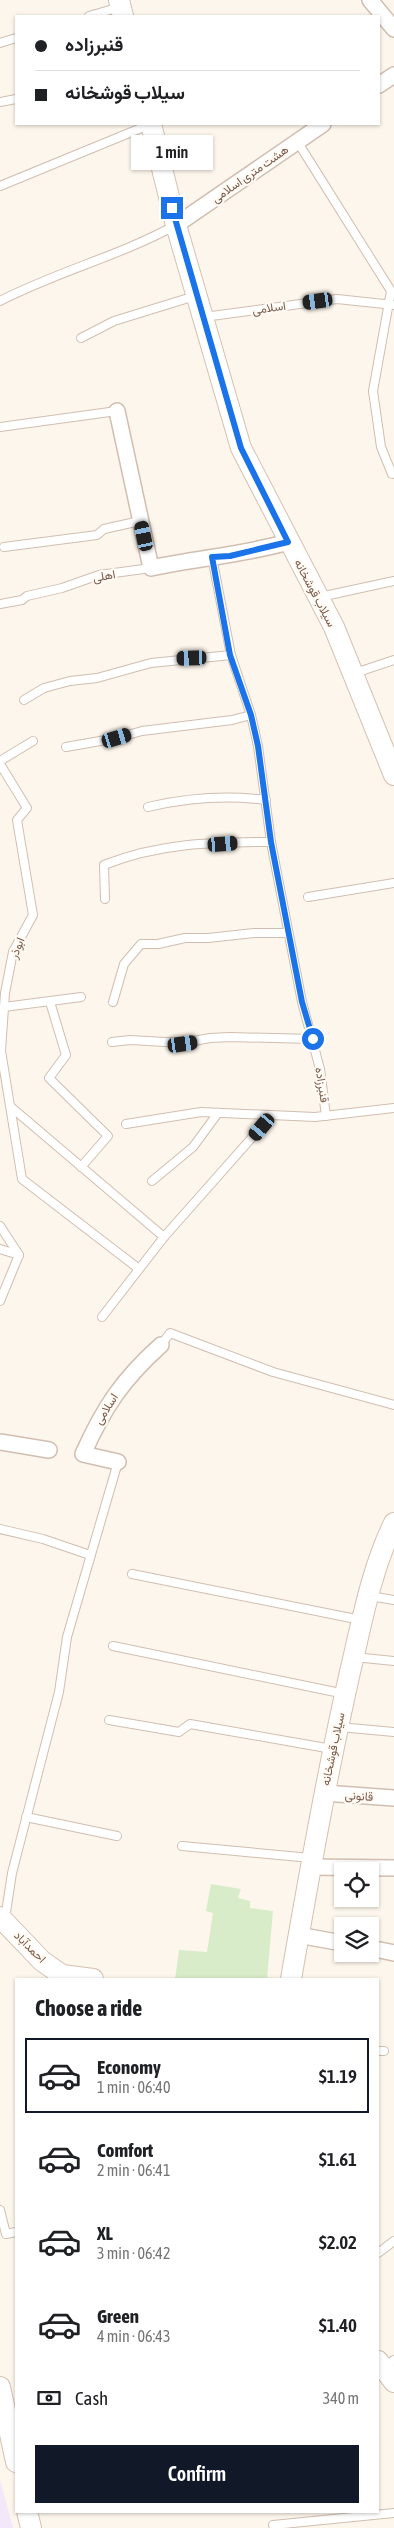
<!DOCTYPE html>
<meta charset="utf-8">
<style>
:root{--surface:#fff;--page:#f2f2f2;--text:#202124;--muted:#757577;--line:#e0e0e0;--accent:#111827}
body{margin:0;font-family:"Asap Condensed",Vazirmatn,sans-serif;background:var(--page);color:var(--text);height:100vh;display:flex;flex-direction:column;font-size:19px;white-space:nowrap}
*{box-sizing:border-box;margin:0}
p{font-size:16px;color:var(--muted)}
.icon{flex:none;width:28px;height:28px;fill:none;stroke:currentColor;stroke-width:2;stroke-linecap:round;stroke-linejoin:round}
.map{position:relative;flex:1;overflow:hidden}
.side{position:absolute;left:15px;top:1978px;width:364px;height:535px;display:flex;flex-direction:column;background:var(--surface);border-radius:0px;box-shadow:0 1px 4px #0004}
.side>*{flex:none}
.hud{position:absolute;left:15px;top:15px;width:365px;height:110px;border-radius:0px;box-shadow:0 1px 4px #0004;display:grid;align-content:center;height:110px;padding:0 20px;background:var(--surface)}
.tools{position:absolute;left:334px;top:1862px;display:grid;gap:10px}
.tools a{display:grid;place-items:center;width:45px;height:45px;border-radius:0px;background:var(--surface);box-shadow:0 1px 4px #0004;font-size:25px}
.end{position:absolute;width:22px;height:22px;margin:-11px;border:6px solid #1a73e8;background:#fff;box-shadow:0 0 0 2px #fff}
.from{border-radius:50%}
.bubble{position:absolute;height:35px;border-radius:0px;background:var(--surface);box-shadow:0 1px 4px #0004;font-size:16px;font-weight:600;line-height:35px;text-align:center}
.car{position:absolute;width:15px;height:30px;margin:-15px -8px;border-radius:6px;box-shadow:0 0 4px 1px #0007;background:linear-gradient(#222 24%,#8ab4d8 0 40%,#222 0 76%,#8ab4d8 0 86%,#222 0)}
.hud b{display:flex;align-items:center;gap:18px;height:48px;font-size:19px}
.hud b+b{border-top:1px solid var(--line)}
.hud i{width:12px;height:12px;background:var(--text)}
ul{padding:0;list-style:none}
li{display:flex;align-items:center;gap:15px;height:75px;margin:0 10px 8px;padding:0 10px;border:2px solid transparent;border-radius:0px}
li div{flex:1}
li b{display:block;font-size:19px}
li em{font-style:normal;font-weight:600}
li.current{border-color:var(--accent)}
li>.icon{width:45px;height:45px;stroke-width:1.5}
h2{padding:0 20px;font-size:22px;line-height:60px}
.pay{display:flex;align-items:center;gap:12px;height:55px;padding:0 20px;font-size:19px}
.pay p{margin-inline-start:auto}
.cta{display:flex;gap:10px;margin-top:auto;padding:10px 20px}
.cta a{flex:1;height:58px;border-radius:0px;background:var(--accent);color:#fff;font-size:20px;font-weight:600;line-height:58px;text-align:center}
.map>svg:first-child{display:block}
</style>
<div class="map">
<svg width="394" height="2528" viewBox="0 0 394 2528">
<rect width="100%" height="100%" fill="#fdf6ec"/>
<!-- education -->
<polygon fill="#f3e8fa" points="0,2479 13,2528 0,2528"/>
<!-- green -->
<polygon fill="#d8ecc9" points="211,1884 241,1889 238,1898 250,1901 250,1908 273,1911 267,1979 175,1979 179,1950 207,1952 213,1913 206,1911"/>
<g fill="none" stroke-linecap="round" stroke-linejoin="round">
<!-- lane casing -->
<g stroke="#d1beb0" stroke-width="10">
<g id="lane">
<polyline points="89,16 120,7"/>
<polyline points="0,43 16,38"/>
<polyline points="0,102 16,99"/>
<polyline points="297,141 391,291 373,391 381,447 392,474"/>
<polyline points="0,186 151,124"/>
<path d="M0,301C56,272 119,256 174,226"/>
<polyline points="204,317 337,299 394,305"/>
<polyline points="81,338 114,321 195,296"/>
<polyline points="0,427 117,411"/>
<polyline points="4,547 97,535 104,529 140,521"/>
<polyline points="212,557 231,655 251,715 258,746 271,842 302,1002 320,1069 326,1116"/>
<polyline points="320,597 394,581"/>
<polyline points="0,604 22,600 27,596 62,588 99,575 151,568"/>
<polyline points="355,673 394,660"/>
<polyline points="24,700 44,688 70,681 97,678 151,663 231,655"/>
<polyline points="66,747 117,738 142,731 232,720 251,715"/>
<polyline points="0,761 33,741"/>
<polyline points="0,764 27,808 17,820 33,915 13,952 5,993 1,1051 22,1179 139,1269"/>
<path d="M148,807C187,798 226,795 266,800"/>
<polyline points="308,897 394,883"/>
<path d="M105,899L104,865C159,843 212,842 271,842"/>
<polyline points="50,1002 66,1055 49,1078 108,1136 81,1167"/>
<polyline points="113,1002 124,964 141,944 158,944 185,938 208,938 254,933 288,933"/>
<polyline points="4,1007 81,997"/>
<polyline points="112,1042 130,1040 183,1043 210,1038 230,1037 313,1039"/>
<polyline points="11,1107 164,1237"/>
<polyline points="126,1124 201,1112 315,1117 394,1108"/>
<polyline points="152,1181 193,1147 218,1113"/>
<polyline points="0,1226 19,1255"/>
<polyline points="0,1249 19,1255 0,1301"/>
<polyline points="102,1317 164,1237 271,1116"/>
<polyline points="161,1345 170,1333 273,1372 394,1405"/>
<polyline points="0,1529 43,1539 90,1555"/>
<polyline points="132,1574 361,1620"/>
<polyline points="370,1596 394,1600"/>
<polyline points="113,1646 345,1694"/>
<polyline points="354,1657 394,1661"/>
<polyline points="109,1720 179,1732 190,1724 332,1749"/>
<polyline points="339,1727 394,1732"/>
<polyline points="26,1817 117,1836"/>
<polyline points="182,1846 311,1858"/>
<polyline points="5,1919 12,1873 59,1692 67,1637 118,1462"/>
<polyline points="378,2051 384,2051"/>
<polyline points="0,2210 6,2234 16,2232"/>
<polyline points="378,2253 394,2241"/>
<polyline points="383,2367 394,2360"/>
<polyline points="273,2525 394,2513"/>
</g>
</g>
<!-- street casing -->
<g stroke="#d1beb0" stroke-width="18">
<g id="street">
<polyline points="370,0 394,29"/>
<polyline points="379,85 394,75"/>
<polyline points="176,225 323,124"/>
<path d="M117,411L151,568C197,558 243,555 288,542"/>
<polyline points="0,1442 49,1450"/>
<path d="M118,1462L83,1454C104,1407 123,1379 161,1345"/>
<polyline points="324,1793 394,1798"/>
<polyline points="311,1867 394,1868"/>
<polyline points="298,1935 342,1943"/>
<polyline points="370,1948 394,1953"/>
</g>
</g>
<!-- secondary casing -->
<g stroke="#d6c0b0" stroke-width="22">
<g id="secondary">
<polyline points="119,0 123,16"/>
<polyline points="151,124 176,225 241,448 334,627 394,775"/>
<polyline points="0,1917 42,1961 62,1975 93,1979"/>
<path d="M291,1979C309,1876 327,1774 350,1672C362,1622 371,1570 394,1523"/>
<polyline points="378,2361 394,2382"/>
<polyline points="0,2387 16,2462"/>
<polyline points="27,2511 31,2528"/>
</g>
</g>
<!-- lane -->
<use href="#lane" stroke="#fff" stroke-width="8"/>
<!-- street -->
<use href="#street" stroke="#fff" stroke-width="15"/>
<!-- secondary -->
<use href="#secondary" stroke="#fff" stroke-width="20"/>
</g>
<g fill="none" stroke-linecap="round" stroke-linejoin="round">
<!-- route -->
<polyline stroke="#1a73e8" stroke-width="6" points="172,208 241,448 288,542 230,556 212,557 230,655 251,715 258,746 271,842 302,1002 313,1039"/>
</g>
<g text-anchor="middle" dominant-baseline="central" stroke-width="4.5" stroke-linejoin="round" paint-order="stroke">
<!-- street labels -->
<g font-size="12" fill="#7a5c4d" stroke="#fffaf3">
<text transform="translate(250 174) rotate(-35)">هشت متری اسلامی</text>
<text transform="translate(269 308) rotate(-8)">اسلامی</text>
<text transform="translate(104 576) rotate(-10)">اهلی</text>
<text transform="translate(315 593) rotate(62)">سیلاب قوشخانه</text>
<text transform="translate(17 948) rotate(-68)">ابوذر</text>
<text transform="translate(322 1085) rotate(81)">قنبرزاده</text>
<text transform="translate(106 1409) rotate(-58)">اسلامی</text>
<text transform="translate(333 1749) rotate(-78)">سیلاب قوشخانه</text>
<text transform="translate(359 1796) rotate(4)">قانونی</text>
<text transform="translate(30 1947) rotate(45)">احمدآباد</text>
</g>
</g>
</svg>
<div class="tools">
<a><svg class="icon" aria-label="locate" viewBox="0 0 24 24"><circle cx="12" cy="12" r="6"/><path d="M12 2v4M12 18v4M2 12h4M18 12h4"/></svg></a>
<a><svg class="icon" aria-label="layers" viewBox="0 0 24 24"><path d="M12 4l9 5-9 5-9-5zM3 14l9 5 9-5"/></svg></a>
</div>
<i class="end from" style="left:313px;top:1039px"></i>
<i class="end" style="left:172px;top:208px"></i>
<div class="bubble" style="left:131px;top:135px;width:82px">1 min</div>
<i class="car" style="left:318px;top:301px;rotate:262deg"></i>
<i class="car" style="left:144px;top:536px;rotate:348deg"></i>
<i class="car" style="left:192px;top:658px;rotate:268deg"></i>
<i class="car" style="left:117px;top:738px;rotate:73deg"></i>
<i class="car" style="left:223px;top:844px;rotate:86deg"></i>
<i class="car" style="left:183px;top:1044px;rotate:82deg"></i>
<i class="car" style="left:262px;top:1127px;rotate:220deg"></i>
<div class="hud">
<b><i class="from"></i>قنبرزاده</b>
<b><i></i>سیلاب قوشخانه</b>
</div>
<section class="side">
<h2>Choose a ride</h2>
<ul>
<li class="current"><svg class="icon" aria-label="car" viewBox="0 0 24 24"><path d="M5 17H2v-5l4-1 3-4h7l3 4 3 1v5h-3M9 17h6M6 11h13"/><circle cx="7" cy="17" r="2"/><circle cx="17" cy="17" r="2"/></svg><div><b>Economy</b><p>1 min · 06:40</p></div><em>$1.19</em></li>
<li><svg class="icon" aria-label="car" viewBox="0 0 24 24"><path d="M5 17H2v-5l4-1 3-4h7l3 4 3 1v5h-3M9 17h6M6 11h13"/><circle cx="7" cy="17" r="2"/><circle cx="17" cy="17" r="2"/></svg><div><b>Comfort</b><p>2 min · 06:41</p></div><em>$1.61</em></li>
<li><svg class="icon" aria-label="car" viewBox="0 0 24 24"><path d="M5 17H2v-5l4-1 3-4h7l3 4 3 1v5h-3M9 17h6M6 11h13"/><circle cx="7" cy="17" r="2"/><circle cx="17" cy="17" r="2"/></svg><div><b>XL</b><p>3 min · 06:42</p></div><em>$2.02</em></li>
<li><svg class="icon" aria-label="car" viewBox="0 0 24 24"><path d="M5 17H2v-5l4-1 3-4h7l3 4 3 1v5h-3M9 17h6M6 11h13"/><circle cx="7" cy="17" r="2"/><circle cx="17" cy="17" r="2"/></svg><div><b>Green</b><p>4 min · 06:43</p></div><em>$1.40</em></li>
</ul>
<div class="pay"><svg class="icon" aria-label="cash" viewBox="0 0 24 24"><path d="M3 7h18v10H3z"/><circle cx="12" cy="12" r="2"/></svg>Cash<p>340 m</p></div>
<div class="cta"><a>Confirm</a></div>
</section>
</div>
